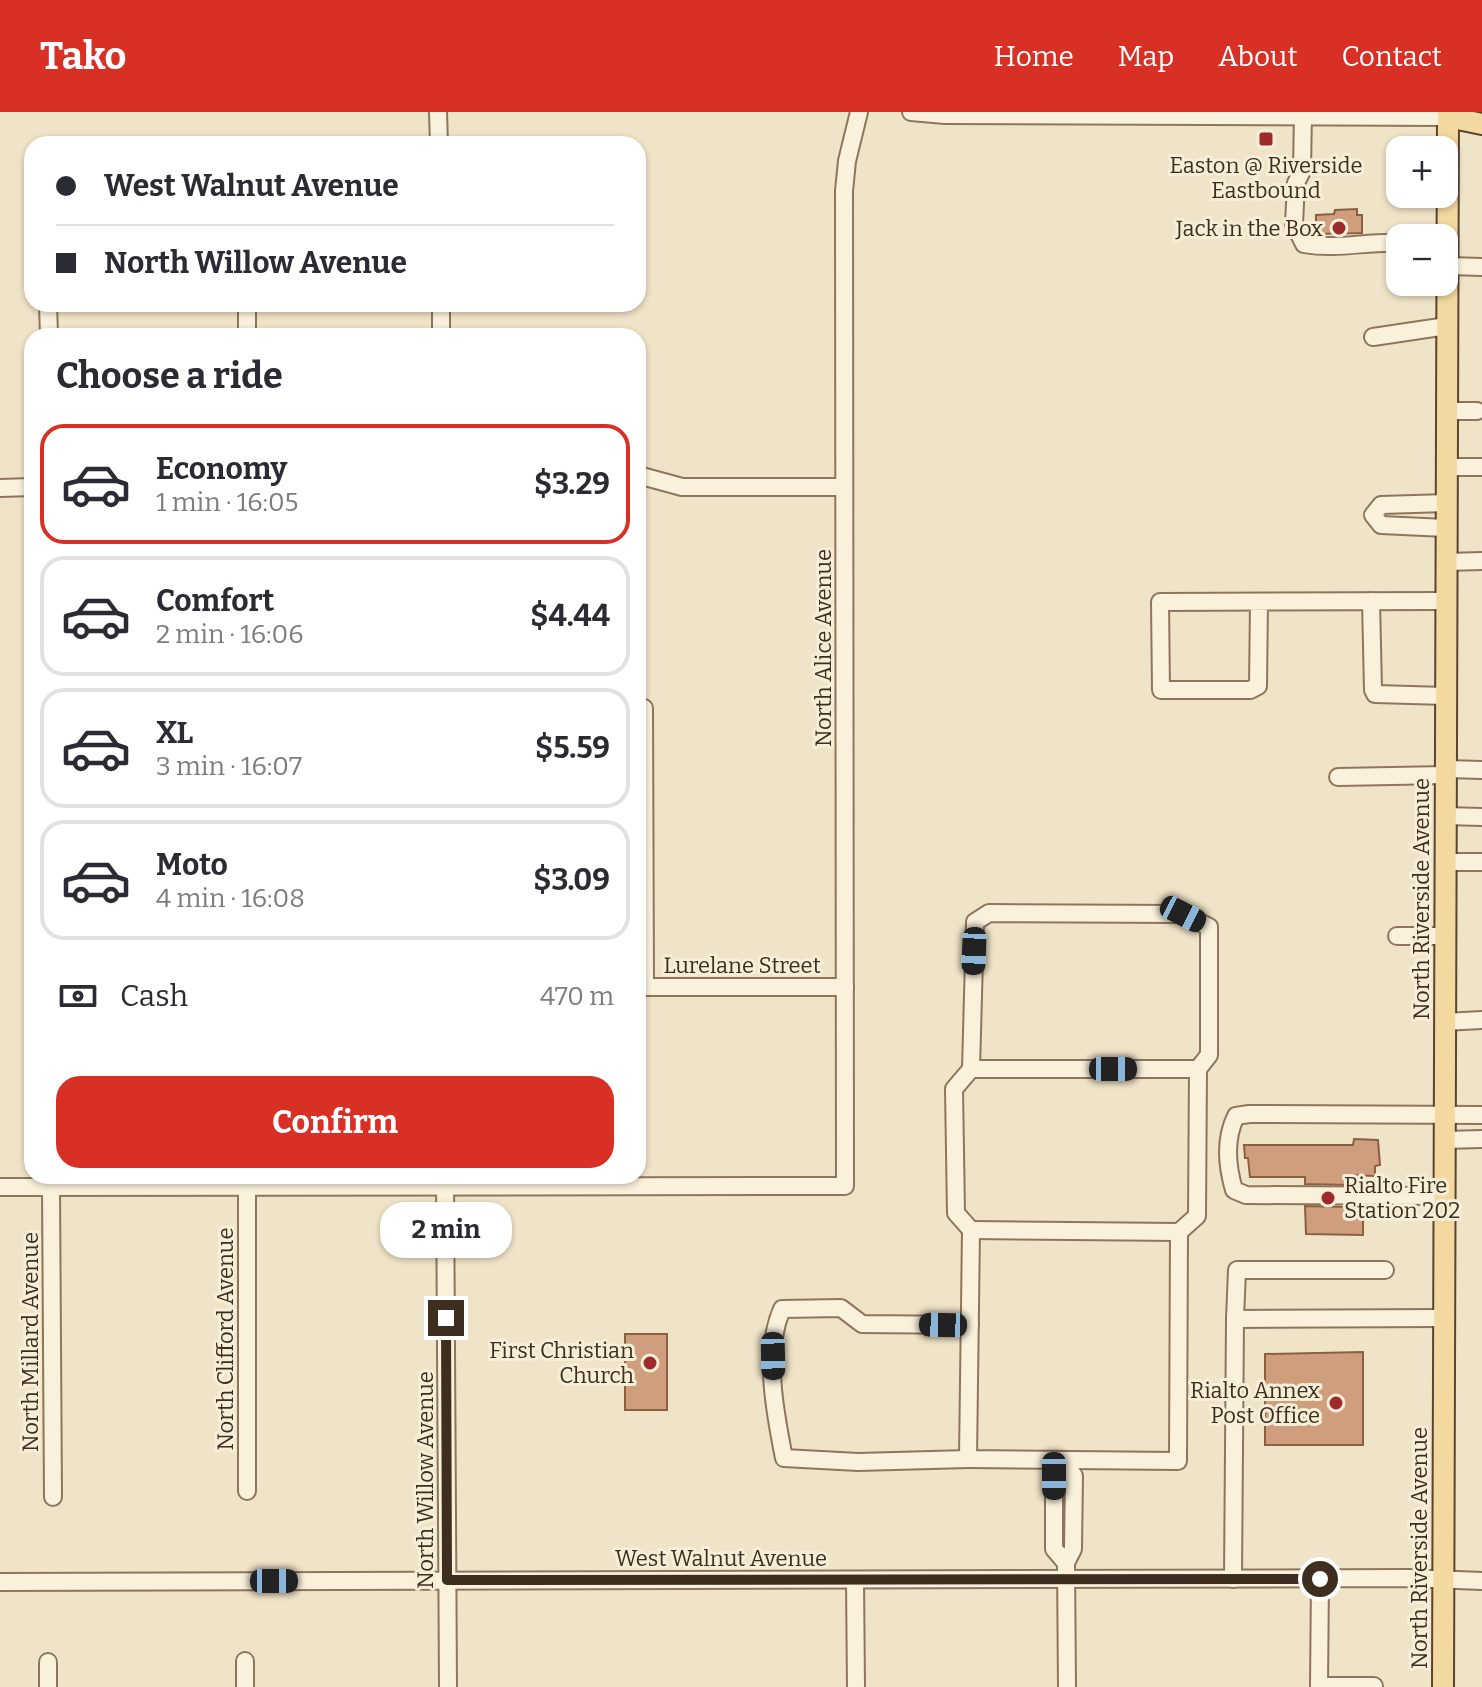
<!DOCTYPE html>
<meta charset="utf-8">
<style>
:root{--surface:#fff;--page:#f7f7f7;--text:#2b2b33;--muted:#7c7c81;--line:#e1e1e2;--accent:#d93025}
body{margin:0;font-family:Bitter,serif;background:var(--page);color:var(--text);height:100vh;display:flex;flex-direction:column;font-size:30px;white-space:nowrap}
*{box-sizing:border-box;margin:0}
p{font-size:26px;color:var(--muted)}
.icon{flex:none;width:44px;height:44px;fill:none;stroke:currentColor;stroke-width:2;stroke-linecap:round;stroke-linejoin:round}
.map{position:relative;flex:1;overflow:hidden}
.details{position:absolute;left:24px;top:216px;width:622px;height:856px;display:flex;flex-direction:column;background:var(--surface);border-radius:24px;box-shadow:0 2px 6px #0004}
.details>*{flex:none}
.hud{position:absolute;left:24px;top:24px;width:622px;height:176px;border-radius:24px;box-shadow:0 2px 6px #0004;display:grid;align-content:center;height:176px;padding:0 32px;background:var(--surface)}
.tools{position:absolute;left:1386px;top:24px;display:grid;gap:16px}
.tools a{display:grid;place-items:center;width:72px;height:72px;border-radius:16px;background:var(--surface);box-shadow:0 2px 6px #0004;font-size:40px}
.end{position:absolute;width:36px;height:36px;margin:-18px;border:10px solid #3d2e20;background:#fff;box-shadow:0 0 0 4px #fff}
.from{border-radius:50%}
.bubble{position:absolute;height:56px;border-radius:24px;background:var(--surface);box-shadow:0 2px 6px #0004;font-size:26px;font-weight:700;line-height:56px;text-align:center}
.car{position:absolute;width:24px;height:48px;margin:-24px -12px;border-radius:10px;box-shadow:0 0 6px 2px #0007;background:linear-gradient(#222 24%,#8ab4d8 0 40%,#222 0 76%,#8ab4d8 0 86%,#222 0)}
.hud b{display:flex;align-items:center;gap:28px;height:76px;font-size:30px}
.hud b+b{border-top:2px solid var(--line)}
.hud i{width:20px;height:20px;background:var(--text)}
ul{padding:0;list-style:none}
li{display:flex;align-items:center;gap:24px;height:120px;margin:0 16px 12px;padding:0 16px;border:4px solid var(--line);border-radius:24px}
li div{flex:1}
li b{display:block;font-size:30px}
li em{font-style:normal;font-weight:700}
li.current{border-color:var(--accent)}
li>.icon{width:72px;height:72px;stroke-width:1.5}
h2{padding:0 32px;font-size:36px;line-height:96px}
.pay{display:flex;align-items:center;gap:20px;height:88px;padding:0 32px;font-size:30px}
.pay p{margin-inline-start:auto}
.cta{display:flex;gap:16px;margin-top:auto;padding:16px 32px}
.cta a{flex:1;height:92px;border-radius:24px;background:var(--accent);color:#fff;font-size:32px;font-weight:700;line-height:92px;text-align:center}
header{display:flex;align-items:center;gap:48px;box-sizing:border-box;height:112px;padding:0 40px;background:var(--accent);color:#fff}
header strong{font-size:38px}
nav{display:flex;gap:44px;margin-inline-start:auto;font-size:28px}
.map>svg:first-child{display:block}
</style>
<header>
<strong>Tako</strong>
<nav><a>Home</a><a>Map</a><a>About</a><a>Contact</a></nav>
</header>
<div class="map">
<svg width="1482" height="1575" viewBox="0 0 1482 1575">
<rect width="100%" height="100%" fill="#f0e4c8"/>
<!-- building -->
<g fill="#cf9f7d" stroke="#8d5f41" stroke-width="2">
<polygon points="1357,97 1357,103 1362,103 1362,121 1316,122 1316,103 1334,102 1335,98"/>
<polygon points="1354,1027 1378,1028 1380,1053 1375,1054 1375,1064 1351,1063 1351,1073 1305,1072 1305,1065 1250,1065 1248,1046 1245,1046 1244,1033 1353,1033"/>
<polygon points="1305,1094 1351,1095 1351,1106 1363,1106 1363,1123 1306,1122"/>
<rect x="625" y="1222" width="42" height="76"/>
<polygon points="1363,1240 1363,1333 1265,1333 1265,1242"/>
</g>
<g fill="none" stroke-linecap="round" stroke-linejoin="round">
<!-- minor casing -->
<g stroke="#8d765c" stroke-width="20">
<g id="minor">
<polyline points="438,0 439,32"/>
<polyline points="911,0 945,3 1448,5"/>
<path d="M1303,0L1302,59L1296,71L1294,112L1304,132C1338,138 1367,129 1400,131"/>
<polyline points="1448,154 1482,155"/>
<polyline points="48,192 49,224"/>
<polyline points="247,192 247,224"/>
<polyline points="441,192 441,224"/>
<polyline points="1373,225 1447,214"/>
<polyline points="1447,299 1477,299"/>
<polyline points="1447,355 1482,355"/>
<polyline points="638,363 682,375 844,375"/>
<polyline points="0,376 32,375"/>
<polyline points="1446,416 1381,413 1373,403 1381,393 1447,391"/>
<polyline points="1446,450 1482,449"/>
<polyline points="1371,489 1373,578 1375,582 1446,584"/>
<polyline points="1259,490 1258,574 1250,578 1161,578 1160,490 1446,489"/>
<polyline points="644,596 645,875"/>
<polyline points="1446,657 1482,658"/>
<polyline points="1338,665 1446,663"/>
<polyline points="1445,704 1482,705"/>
<polyline points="1445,750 1482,750"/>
<polyline points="1397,824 1445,824"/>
<polyline points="638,875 845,875"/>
<polyline points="1444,910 1482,908"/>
<polyline points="971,957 1198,957 1209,943 1209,815 1183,802 989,801 975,810 971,957 954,977 956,1101 971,1118 968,1347 1178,1349 1179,1120 1197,1104 1198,957"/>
<polyline points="1444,1028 1482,1027"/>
<polyline points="445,1064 448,1575"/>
<polyline points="247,1074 247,1379"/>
<polyline points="0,1075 845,1074 844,79 847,49 859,0"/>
<polyline points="51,1075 53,1385"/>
<path d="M1444,1084L1246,1083L1234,1078C1227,1054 1224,1028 1236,1004L1249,1002L1482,1003"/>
<polyline points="971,1118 1179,1120"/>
<polyline points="1235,1207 1237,1158 1385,1158"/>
<path d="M968,1347L858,1350L784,1346C775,1301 763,1240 782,1197L841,1196L862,1212L970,1213"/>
<polyline points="1066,1451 1054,1437 1054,1364 1064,1350 1074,1364 1073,1437 1066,1451 1067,1575"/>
<polyline points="1233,1467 1235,1207 1443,1206"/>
<polyline points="1320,1467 1319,1574 1374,1574"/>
<polyline points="855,1468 856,1575"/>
<polyline points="0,1470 1408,1466 1482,1469"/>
<polyline points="245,1549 245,1575"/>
<polyline points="48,1550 48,1575"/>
</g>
</g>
<!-- major casing -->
<g stroke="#5b4430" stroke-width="24">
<g id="major">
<polyline points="1448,5 1482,12"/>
<polyline points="1443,1575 1448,0"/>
</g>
</g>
<!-- minor -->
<use href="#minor" stroke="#faf1dc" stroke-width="16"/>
<!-- major -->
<use href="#major" stroke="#f3d9a0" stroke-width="20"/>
</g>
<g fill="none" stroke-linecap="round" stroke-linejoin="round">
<!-- route -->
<polyline stroke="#3d2e20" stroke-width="10" points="446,1206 447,1468 1320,1467"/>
</g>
<!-- markers -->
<g fill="#9e2a2b" stroke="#f7eed8" stroke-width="3">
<rect x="1258" y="19" width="16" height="16" rx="4"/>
<circle cx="1339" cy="116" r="8"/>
<circle cx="1328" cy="1086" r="8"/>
<circle cx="650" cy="1251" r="8"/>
<circle cx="1336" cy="1291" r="8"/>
</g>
<g text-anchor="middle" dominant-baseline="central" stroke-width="6" stroke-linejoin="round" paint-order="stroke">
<!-- poi labels -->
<g font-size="22" fill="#3d2e20" stroke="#f7eed8" text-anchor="end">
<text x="1266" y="53" text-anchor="middle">Easton @ Riverside<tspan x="1266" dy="25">Eastbound</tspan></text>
<text x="1323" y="116">Jack in the Box</text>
<text x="1344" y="1073" text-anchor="start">Rialto Fire<tspan x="1344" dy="25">Station 202</tspan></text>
<text x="634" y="1238">First Christian<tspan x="634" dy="25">Church</tspan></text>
<text x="1320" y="1278">Rialto Annex<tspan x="1320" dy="25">Post Office</tspan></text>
</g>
<!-- street labels -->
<g font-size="22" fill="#3d2e20" stroke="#f7eed8">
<text transform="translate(823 536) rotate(-90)">North Alice Avenue</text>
<text transform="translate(1421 787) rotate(-90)">North Riverside Avenue</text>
<text x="742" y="853">Lurelane Street</text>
<text transform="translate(225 1227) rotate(-90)">North Clifford Avenue</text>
<text transform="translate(30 1230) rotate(-90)">North Millard Avenue</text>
<text transform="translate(425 1368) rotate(-90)">North Willow Avenue</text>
<text transform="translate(1419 1436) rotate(-90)">North Riverside Avenue</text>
<text x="721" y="1446">West Walnut Avenue</text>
</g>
</g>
</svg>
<div class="tools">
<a>+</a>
<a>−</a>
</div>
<i class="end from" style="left:1320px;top:1467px"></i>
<i class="end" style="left:446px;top:1206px"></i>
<div class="bubble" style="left:380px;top:1090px;width:132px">2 min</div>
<i class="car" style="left:1183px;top:802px;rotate:117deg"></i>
<i class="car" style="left:974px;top:839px;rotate:182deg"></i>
<i class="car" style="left:1113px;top:957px;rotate:90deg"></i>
<i class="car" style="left:943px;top:1213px;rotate:271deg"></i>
<i class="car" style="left:773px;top:1244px;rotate:179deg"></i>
<i class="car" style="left:1054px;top:1364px;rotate:180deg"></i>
<i class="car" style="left:274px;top:1469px;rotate:90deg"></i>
<div class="hud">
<b><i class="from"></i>West Walnut Avenue</b>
<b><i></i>North Willow Avenue</b>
</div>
<section class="details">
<h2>Choose a ride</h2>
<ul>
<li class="current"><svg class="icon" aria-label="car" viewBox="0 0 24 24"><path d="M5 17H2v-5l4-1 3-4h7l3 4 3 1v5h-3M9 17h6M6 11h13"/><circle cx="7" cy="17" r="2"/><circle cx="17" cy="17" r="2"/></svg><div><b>Economy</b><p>1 min · 16:05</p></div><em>$3.29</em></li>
<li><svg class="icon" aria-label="car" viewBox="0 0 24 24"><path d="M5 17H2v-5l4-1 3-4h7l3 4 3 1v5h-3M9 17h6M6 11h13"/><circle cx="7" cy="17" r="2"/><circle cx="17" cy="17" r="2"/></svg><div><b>Comfort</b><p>2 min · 16:06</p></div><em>$4.44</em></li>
<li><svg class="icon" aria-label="car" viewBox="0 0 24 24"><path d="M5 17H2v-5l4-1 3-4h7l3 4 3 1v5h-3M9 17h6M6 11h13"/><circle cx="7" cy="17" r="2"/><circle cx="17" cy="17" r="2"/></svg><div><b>XL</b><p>3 min · 16:07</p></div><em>$5.59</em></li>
<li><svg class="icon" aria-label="car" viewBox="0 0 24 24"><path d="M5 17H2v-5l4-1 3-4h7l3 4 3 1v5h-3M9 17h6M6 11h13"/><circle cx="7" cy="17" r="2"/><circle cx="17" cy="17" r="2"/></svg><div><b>Moto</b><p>4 min · 16:08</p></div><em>$3.09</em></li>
</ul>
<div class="pay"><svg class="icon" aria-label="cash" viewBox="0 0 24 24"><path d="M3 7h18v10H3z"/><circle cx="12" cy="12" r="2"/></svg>Cash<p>470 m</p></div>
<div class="cta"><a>Confirm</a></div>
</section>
</div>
